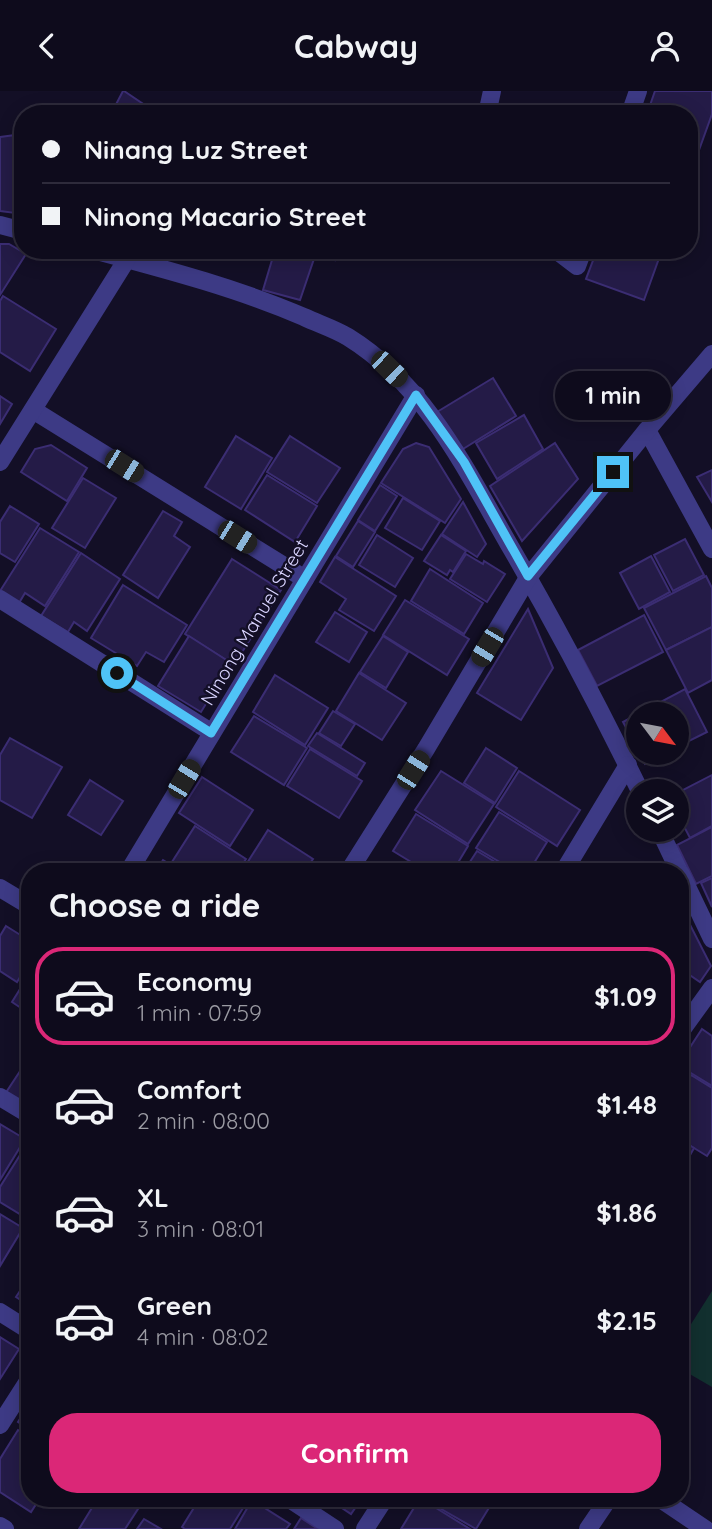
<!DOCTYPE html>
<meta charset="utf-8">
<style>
:root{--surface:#0e0b1c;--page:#1c1929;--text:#f1f3f6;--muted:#9b9ba3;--line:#2e2b3b;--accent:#db2777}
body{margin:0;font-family:Quicksand,sans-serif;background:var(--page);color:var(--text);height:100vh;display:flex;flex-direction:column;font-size:26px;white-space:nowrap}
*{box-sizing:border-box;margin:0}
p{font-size:23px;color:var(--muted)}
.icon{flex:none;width:38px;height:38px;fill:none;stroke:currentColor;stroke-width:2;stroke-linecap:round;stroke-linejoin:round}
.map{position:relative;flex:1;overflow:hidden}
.details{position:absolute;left:21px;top:772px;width:668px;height:644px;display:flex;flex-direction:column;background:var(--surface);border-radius:28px;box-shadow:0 4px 18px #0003,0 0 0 2px var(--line)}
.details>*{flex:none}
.hud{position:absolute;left:14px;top:14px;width:684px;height:154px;border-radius:28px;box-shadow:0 4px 18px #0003,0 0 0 2px var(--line);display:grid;align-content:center;height:154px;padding:0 28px;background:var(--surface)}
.needle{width:46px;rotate:122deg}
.controls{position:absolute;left:626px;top:611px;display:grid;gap:14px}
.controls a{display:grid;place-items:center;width:63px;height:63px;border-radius:50%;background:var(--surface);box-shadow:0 4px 18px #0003,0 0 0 2px var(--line);font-size:35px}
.end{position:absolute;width:32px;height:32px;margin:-16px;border:9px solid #4fc3f7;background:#111;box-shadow:0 0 0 4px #111}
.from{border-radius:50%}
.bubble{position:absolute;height:49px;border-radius:24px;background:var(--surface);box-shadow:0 4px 18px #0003,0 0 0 2px var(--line);font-size:23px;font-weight:700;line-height:49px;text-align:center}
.car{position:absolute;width:21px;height:42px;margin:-21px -10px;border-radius:9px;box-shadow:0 0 5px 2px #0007;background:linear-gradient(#222 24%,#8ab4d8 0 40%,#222 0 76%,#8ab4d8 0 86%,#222 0)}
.hud b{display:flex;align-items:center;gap:24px;height:66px;font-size:26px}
.hud b+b{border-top:2px solid var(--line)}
.hud i{width:18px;height:18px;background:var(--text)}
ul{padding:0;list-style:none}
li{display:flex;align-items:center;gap:21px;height:98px;margin:0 14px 10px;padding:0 14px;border:4px solid transparent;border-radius:28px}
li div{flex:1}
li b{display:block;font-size:26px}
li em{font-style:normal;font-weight:700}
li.selected{border-color:var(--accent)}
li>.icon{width:63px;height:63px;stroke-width:1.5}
h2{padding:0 28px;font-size:32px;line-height:84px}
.cta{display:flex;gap:14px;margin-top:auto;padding:14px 28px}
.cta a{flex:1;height:80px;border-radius:28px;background:var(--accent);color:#fff;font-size:28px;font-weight:700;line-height:80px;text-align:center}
header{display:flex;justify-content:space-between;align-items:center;height:91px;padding:0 28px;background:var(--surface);font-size:32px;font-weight:700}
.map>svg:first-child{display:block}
</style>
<header><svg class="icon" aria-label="back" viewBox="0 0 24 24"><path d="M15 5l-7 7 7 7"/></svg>Cabway<svg class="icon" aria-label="person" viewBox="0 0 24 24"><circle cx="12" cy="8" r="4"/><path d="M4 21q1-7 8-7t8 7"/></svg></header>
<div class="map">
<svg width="712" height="1438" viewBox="0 0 712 1438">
<rect width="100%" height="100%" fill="#130f26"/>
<!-- green -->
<polygon fill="#12302f" points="712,1200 712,1296 681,1278 681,1249"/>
<!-- building -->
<g fill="#241b47" stroke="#3b2d73" stroke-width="2">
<polygon points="123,0 124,0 158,23 111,23"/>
<polygon points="655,0 712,0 712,23 690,84 690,23 647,23"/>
<polygon points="23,43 23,75 15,122 0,120 0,46"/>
<polygon points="0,153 9,153 26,163 0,204"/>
<polygon points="160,159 181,159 179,165"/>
<polygon points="275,159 317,159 300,209 263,199"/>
<polygon points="320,159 341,159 335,169"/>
<polygon points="597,159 662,159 644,209 586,188"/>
<polygon points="3,205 56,238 30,280 0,261 0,210"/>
<polygon points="493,287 516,325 463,358 437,321"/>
<polygon points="0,305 12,313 0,333"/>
<polygon points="524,324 543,358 497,388 476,352"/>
<polygon points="236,345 272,367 241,418 205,396"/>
<polygon points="290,345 340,377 317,412 267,381"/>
<polygon points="416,352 429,356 461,408 445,432 381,392 403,358"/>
<polygon points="555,352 578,388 522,450 490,395"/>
<polygon points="51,354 87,377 67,410 21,381 35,358"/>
<polygon points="712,379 712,411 697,386"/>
<polygon points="267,384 317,415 295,451 245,419"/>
<polygon points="83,387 116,407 85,457 52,437"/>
<polygon points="380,394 397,405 375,440 358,429"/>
<polygon points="403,407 440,430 422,459 385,437"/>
<polygon points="463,411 486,453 477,466 442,443"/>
<polygon points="10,415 39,433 15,471 0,462 0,431"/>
<polygon points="163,420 182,431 174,445 190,456 158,507 123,484"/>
<polygon points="358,430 375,441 353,476 336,465"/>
<polygon points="40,437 79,461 45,515 25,502 19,512 0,500"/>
<polygon points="377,444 413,467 395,496 359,474"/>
<polygon points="441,444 466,460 453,481 450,479 447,484 424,470"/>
<polygon points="685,448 704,484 673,500 654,464"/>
<polygon points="81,462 120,488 87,540 74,531 68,541 41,525"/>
<polygon points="466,463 483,473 484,470 505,483 487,511 450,488"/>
<polygon points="651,465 670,501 639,518 620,482"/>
<polygon points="335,466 396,505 374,540 339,519 346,508 320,491"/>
<polygon points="232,468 281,499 234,574 185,543"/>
<polygon points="430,478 483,512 464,543 411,510"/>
<polygon points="706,485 712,497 712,536 666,559 644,517"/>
<polygon points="123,494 187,534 164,571 146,561 137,575 91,547"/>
<polygon points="405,509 469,548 447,584 383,544"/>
<polygon points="528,518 553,577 521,629 477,602"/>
<polygon points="335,521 367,541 349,571 316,551"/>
<polygon points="644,524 663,561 597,595 578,559"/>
<polygon points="712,536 712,589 688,602 666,559"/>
<polygon points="189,545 231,572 201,621 158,595"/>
<polygon points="383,545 408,561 386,597 360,581"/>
<polygon points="359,582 406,612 382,649 336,620"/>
<polygon points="275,584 328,617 305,654 253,621"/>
<polygon points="685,598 707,641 677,656 677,623 639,623 639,661 623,631"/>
<polygon points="333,620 355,633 341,655 319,642"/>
<polygon points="254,625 307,657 284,694 231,661"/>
<polygon points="317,642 365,672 357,685 308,655"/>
<polygon points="10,647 62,676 32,727 0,709 0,664"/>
<polygon points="486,657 517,677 495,712 464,692"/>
<polygon points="310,658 362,690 339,727 287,695"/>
<polygon points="639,662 667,662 645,673"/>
<polygon points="441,680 494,713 468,753 415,719"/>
<polygon points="519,680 580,719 557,755 496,716"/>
<polygon points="712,684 712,735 690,747 677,722 677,702"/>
<polygon points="202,686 253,719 230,755 179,722"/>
<polygon points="90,689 123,710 101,744 68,724"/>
<polygon points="499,721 547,751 529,780 515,780 476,757"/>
<polygon points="416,723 468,755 453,780 426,780 393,760"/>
<polygon points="195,735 246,768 238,780 187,780 172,771"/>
<polygon points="712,736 712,785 696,793 677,754"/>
<polygon points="268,739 313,768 305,780 242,780"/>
<polygon points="477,760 510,780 464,780"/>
<polygon points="163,769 181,780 156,780"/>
<polygon points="712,787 712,816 701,792"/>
<polygon points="681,816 711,875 700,891 681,878"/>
<polygon points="6,835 30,850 30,870 17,891 0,880 0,845"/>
<polygon points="30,882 30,923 12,911"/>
<polygon points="702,938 712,945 712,995 681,976 681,970"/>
<polygon points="30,965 30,1019 5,1003"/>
<polygon points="691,984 712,997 712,1057 707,1065 681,1049 681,1001"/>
<polygon points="0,1033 25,1048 0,1089"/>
<polygon points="681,1049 694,1057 681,1080"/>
<polygon points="27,1053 30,1054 30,1124 28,1128 0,1111 0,1096"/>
<polygon points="0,1123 23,1137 0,1175"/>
<polygon points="30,1185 30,1215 16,1206"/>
<polygon points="0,1246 19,1258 0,1288"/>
<polygon points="30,1312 30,1339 18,1331"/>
<polygon points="18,1339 30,1346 30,1407 40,1407 31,1421 0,1401 0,1368"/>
<polygon points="98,1407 121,1407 138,1418 125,1438 79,1438"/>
<polygon points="200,1407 245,1407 248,1409 230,1438 185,1438 182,1436"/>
<polygon points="327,1407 362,1407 351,1423"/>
<polygon points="420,1407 470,1438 401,1438"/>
<polygon points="422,1407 495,1407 476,1438"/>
<polygon points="252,1409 290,1433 286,1438 235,1438"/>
<polygon points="301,1427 318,1438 294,1438"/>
<polygon points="144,1428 161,1438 137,1438"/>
</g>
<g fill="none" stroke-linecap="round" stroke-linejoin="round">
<!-- minor -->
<g stroke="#3d3a85" stroke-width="18">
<polyline points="487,23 492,0"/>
<polyline points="630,23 638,0"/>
<polyline points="0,134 23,140"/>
<path d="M93,159C164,178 237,197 304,226C319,233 335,238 348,246C427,295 466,379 511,457C557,536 600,618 640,700"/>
<polyline points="556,159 577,175 583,159"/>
<polyline points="33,319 305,488"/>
<polyline points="647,339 712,458"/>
<polyline points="0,371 127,168"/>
<polyline points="0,508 211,641"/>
<polyline points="659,738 679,780"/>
<polyline points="129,780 416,304"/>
<polyline points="564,780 628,674"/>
<polyline points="681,783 712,848"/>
<polyline points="0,797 30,815"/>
<polyline points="681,940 712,897"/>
<polyline points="0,1006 30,1024"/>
<polyline points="0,1221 30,1240"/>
<polyline points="288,1407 335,1438"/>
<polyline points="659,1407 705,1438"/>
<polyline points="0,1435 5,1438"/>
<polyline points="365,1438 385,1407"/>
<polyline points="588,1438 609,1407"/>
</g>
<!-- tertiary -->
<g stroke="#3d3a85" stroke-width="18">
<polyline points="349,780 426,658 529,485 647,339 712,263"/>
<polyline points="0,1334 30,1287"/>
</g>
</g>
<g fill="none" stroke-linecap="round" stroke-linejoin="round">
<!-- route -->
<polyline stroke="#4fc3f7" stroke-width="9" points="117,582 211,642 416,304 464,371 528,485 613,381"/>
</g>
<g text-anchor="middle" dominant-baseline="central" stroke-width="5" stroke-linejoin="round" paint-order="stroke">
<!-- street labels -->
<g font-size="19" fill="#d9d4ff" stroke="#130f26">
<text transform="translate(254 531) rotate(-59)">Ninong Manuel Street</text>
</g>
</g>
</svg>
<div class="controls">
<a><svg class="needle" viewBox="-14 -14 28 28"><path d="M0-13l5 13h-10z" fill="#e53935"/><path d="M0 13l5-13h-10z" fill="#9b9ba3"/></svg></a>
<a><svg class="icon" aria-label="layers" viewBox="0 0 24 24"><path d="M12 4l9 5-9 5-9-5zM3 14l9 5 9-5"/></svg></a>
</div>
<i class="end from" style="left:117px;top:582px"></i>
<i class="end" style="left:613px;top:381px"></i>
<div class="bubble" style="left:555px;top:280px;width:116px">1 min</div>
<i class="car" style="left:389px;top:278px;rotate:134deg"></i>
<i class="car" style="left:124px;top:375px;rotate:122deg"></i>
<i class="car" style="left:237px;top:446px;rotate:122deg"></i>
<i class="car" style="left:487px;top:556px;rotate:211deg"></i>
<i class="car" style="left:413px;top:679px;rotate:32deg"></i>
<i class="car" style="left:184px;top:688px;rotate:31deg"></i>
<div class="hud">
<b><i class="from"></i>Ninang Luz Street</b>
<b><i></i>Ninong Macario Street</b>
</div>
<section class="details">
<h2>Choose a ride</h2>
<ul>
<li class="selected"><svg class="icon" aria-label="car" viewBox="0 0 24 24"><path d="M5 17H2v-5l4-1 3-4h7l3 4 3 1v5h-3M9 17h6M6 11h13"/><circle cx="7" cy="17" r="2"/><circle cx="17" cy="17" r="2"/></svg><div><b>Economy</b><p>1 min · 07:59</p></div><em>$1.09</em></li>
<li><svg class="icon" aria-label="car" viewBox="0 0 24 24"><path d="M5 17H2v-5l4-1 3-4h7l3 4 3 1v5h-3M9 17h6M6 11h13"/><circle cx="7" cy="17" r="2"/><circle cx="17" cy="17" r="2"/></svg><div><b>Comfort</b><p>2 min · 08:00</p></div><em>$1.48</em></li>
<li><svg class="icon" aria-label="car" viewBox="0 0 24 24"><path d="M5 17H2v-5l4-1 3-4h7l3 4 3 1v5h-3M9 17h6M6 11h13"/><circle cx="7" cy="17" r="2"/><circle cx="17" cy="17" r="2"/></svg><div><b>XL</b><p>3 min · 08:01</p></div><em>$1.86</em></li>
<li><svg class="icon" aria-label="car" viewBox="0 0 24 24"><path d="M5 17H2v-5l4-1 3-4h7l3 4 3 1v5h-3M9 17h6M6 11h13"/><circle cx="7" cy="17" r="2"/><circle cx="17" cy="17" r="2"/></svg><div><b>Green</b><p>4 min · 08:02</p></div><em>$2.15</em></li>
</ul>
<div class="cta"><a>Confirm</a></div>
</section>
</div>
